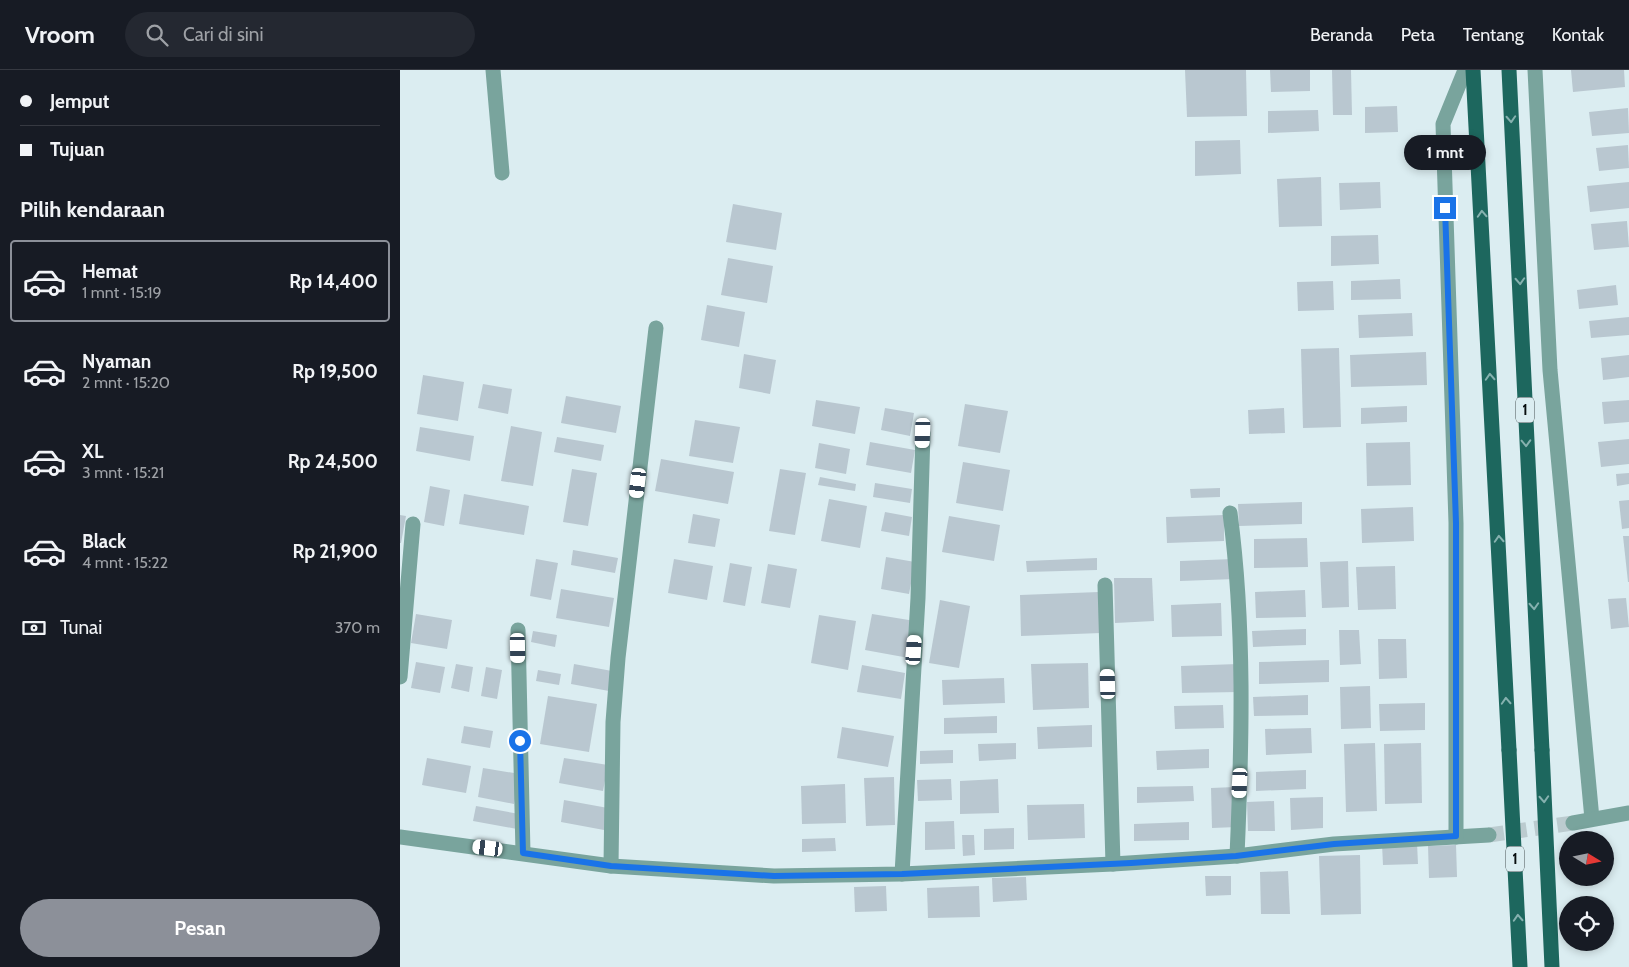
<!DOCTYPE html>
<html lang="id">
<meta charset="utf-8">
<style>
:root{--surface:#171b24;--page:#242831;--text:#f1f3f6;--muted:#9ea1a6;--line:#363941;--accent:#8c9099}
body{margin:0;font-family:Cabin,sans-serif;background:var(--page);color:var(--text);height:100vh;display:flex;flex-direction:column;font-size:19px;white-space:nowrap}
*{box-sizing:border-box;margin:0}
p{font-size:16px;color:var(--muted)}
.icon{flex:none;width:28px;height:28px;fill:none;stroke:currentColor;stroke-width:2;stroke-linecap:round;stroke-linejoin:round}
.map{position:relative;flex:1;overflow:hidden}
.side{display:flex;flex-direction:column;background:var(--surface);width:400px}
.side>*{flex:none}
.top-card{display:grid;align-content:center;height:110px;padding:0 20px;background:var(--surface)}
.needle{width:32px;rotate:100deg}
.tools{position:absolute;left:1159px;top:761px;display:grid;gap:10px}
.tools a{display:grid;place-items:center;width:55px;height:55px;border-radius:50%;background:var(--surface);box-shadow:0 2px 8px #0003;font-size:25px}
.end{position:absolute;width:22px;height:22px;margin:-11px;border:6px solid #1a73e8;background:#fff;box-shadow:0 0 0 2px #fff}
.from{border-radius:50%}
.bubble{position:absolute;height:35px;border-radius:18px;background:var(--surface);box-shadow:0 2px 8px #0003;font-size:16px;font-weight:800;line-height:35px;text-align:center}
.car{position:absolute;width:15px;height:30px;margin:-15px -8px;border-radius:6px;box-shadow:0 0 4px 1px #0007;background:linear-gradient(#fff 24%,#345 0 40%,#fff 0 76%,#345 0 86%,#fff 0)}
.top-card b{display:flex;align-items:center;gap:18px;height:48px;font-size:19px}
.top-card b+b{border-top:1px solid var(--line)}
.top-card i{width:12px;height:12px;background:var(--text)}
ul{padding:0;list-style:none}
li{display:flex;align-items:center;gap:15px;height:82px;margin:0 10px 8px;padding:0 10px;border:2px solid transparent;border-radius:5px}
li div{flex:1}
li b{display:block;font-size:19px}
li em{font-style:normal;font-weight:800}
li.active{border-color:var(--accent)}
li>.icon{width:45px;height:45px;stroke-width:1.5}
h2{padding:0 20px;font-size:22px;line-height:60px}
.pay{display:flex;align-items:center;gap:12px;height:55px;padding:0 20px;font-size:19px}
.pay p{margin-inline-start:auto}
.action{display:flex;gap:10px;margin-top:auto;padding:10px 20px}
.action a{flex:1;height:58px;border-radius:30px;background:var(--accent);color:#fff;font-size:20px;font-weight:800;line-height:58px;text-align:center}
header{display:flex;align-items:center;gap:30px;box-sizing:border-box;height:70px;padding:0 25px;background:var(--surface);border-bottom:1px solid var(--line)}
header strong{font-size:24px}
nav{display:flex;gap:28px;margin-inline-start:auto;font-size:18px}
.search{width:350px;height:45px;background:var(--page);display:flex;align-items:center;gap:12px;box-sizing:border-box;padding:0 18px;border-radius:28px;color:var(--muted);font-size:19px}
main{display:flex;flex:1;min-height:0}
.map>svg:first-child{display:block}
</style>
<header>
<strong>Vroom</strong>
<div class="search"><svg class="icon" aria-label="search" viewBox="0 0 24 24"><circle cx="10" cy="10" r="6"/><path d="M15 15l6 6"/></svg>Cari di sini</div>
<nav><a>Beranda</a><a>Peta</a><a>Tentang</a><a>Kontak</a></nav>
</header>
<main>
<section class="side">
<div class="top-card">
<b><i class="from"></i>Jemput</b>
<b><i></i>Tujuan</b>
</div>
<h2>Pilih kendaraan</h2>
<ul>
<li class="active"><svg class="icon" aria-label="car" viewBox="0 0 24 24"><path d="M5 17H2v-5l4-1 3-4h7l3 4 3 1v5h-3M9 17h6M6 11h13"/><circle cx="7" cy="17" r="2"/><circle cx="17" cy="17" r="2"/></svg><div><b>Hemat</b><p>1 mnt · 15:19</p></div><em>Rp 14,400</em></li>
<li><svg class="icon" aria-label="car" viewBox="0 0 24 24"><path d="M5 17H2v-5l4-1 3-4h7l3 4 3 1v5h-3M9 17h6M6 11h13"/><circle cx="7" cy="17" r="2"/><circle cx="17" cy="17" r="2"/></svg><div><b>Nyaman</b><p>2 mnt · 15:20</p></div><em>Rp 19,500</em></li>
<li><svg class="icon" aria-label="car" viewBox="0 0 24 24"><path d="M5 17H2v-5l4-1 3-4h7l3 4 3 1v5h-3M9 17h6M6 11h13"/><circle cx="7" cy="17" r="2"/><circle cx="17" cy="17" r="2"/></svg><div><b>XL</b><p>3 mnt · 15:21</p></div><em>Rp 24,500</em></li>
<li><svg class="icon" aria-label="car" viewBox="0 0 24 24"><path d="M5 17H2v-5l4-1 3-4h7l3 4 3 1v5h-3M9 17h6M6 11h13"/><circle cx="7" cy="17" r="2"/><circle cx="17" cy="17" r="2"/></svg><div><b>Black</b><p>4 mnt · 15:22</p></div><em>Rp 21,900</em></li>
</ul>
<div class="pay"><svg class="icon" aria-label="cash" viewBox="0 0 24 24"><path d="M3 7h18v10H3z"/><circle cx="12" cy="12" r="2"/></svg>Tunai<p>370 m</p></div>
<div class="action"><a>Pesan</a></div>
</section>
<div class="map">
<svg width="1229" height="897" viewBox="0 0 1229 897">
<rect width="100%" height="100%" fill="#dbedf1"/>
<!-- building -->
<g fill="#b9c7d0">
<polygon points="785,0 846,0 847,46 787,47"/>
<polygon points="870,0 910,0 910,21 871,22"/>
<polygon points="932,0 951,0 952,45 933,45"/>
<polygon points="1171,0 1224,0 1225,17 1173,22"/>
<polygon points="997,36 998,62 965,63 965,37"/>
<polygon points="1228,38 1229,63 1192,66 1189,42"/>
<polygon points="918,40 919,61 868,63 868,41"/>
<polygon points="840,70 841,104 795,106 795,71"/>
<polygon points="1228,75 1229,98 1199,101 1196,78"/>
<polygon points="921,107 922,156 879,157 877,109"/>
<polygon points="980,112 981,138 940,140 939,113"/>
<polygon points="1229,112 1229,138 1190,142 1187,116"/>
<polygon points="333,134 382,143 376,180 326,172"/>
<polygon points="1227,151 1229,177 1194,180 1191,154"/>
<polygon points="978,165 979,194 931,196 931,166"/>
<polygon points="328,188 373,196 367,233 321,225"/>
<polygon points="1000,209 1001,229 951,230 951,211"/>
<polygon points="933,211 934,240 898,241 897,212"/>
<polygon points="1216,215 1218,235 1179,239 1177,220"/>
<polygon points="307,235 345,242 339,277 301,270"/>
<polygon points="1012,243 1013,266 959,268 958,245"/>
<polygon points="1229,247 1229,265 1191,268 1189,251"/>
<polygon points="939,278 941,357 903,358 901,279"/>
<polygon points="1026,282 1027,315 951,317 950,285"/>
<polygon points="344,284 376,290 370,324 339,318"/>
<polygon points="1229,285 1229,307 1203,310 1201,288"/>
<polygon points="23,305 64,312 58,351 17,344"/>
<polygon points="83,314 112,319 108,344 78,338"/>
<polygon points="166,326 221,336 216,363 161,353"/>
<polygon points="416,330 460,337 455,364 412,356"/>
<polygon points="1229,330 1229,352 1204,354 1202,332"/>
<polygon points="565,334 608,341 600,383 558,376"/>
<polygon points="1007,336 1007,352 961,354 961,338"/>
<polygon points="485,338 514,343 510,366 481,360"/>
<polygon points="884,338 885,363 849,364 848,340"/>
<polygon points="295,350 340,357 333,393 289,386"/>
<polygon points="111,356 142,362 133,416 101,411"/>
<polygon points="20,357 74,366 70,391 16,381"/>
<polygon points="157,367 204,375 201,391 154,382"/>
<polygon points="1229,369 1229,394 1201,397 1198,372"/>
<polygon points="470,372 515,380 511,403 466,395"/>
<polygon points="1010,372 1011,415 967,416 966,373"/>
<polygon points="419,373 450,379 446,404 415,398"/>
<polygon points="261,389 334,402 328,434 255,421"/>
<polygon points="563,392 610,400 603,441 556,433"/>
<polygon points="172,399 197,403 188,456 163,452"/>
<polygon points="380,399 406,403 395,465 369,461"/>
<polygon points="1229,403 1229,414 1217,416 1216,404"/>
<polygon points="420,407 456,414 455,421 418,415"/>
<polygon points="475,413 512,419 510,433 473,427"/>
<polygon points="30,416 50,420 44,456 24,452"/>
<polygon points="820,418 820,427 791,428 790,419"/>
<polygon points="64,424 129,436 124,465 59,454"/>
<polygon points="429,429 467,436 460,478 421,471"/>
<polygon points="1229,430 1229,458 1222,459 1219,431"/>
<polygon points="902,432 902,454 839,456 838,434"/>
<polygon points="1013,437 1014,471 962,473 961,439"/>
<polygon points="485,442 512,447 509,466 481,461"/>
<polygon points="293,444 320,449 315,477 288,473"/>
<polygon points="0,445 6,446 1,473 0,473"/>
<polygon points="824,445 824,471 767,473 766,447"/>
<polygon points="549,446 600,455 594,491 542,482"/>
<polygon points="1223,466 1229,466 1229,512 1228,512"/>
<polygon points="907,468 908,497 854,498 854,469"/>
<polygon points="173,480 218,488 215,503 171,495"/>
<polygon points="486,487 515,492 509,524 481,519"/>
<polygon points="697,488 697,500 627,502 626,491"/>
<polygon points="136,489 158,493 151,530 130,526"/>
<polygon points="274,489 313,496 307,530 268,523"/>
<polygon points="834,489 835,509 780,511 780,491"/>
<polygon points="948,491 949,537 922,538 920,492"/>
<polygon points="330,493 352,497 345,536 323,532"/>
<polygon points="368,494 397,499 390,538 361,533"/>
<polygon points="995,496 996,539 958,540 956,497"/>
<polygon points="714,508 752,508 754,551 715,553"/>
<polygon points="161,519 214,528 209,557 156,548"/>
<polygon points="905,520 906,547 856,548 855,522"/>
<polygon points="699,522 701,563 621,566 620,525"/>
<polygon points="1226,528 1229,557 1211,559 1208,529"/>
<polygon points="540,530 570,536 559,598 529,593"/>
<polygon points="821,533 822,566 772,567 771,535"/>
<polygon points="16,544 52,550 47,579 11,573"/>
<polygon points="472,544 515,551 509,588 465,580"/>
<polygon points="419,545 456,551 448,600 411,593"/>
<polygon points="906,559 906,575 853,577 852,561"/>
<polygon points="939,560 959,560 961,594 940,595"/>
<polygon points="133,561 157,565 155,577 131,572"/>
<polygon points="978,569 1006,569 1007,608 979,609"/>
<polygon points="929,590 929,612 859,614 859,592"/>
<polygon points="16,592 45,597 40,623 11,618"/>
<polygon points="688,593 689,638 633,640 631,594"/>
<polygon points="56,594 73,597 69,622 51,618"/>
<polygon points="174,594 212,601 209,621 171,614"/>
<polygon points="838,594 839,622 782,623 781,596"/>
<polygon points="462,595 505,603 501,629 457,622"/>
<polygon points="86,597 102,600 97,629 81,626"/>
<polygon points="138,600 161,604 159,615 136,611"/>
<polygon points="604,608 605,633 543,635 542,610"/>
<polygon points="970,616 971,658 941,659 940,617"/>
<polygon points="908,625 908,645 854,646 853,627"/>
<polygon points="148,626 197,634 189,682 140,674"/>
<polygon points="1025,633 1025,660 980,661 979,634"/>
<polygon points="823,635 824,658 775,659 774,636"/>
<polygon points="597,646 597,663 544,664 544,648"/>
<polygon points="692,655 692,677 638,679 637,657"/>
<polygon points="64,656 93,661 90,678 61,673"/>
<polygon points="442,657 494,666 488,697 437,688"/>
<polygon points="911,658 912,683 866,685 865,659"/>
<polygon points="616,673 616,689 579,691 578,674"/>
<polygon points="975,673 977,741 946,742 944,674"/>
<polygon points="1021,673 1022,733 985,734 984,674"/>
<polygon points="809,679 809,698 757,700 756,681"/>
<polygon points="553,680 553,693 520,694 520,681"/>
<polygon points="27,688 71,696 66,723 22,715"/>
<polygon points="164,688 208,695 203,721 159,713"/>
<polygon points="83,698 120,704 114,734 78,727"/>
<polygon points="906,700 906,719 856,721 856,702"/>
<polygon points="494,707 495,755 466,756 464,708"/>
<polygon points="551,709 552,730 518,731 517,710"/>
<polygon points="598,709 599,743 560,744 560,711"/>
<polygon points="445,714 446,753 402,754 401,716"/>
<polygon points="793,716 794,731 737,733 737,717"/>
<polygon points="835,717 837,757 812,758 811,718"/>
<polygon points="923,727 923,758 891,760 890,728"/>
<polygon points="164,730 208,738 204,760 161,752"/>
<polygon points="874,731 875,761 848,761 847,732"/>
<polygon points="684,734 685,768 628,770 627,735"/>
<polygon points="76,736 119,744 117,759 73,751"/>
<polygon points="554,751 555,779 525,780 525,752"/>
<polygon points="789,752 789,770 734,771 734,754"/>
<polygon points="614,758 614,779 584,780 584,759"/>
<polygon points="562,765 574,765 575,785 563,786"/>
<polygon points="435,768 436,781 402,782 402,769"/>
<polygon points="1017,773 1018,794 983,795 982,774"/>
<polygon points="1056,775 1057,807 1029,808 1028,776"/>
<polygon points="960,785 961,844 921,845 919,786"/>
<polygon points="888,801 890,844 861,844 860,802"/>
<polygon points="805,806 831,806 831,825 806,826"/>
<polygon points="626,807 627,830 593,832 592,808"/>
<polygon points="486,816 487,841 455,842 454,817"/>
<polygon points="579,816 580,847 528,848 527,818"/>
</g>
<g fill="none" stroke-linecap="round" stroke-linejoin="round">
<!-- street-tunnel -->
<polyline stroke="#bbcbcf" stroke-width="15" stroke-dasharray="15 8" stroke-linecap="butt" points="1089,765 1173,753"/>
<!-- lane -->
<polyline stroke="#79a49d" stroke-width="15" points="93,0 102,103"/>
<!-- street -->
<g stroke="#79a49d" stroke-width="15">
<polyline points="1135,0 1150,300 1192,749"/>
<path d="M830,443C845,557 842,672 837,786"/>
<polyline points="705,515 713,794"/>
<polyline points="118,560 123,783"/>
<polyline points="0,607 13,454"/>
<polyline points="1173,753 1229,743"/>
<polyline points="0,767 211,796 374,806 502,804 713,794 837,786 934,774 1089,765"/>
<polyline points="1056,767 1056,453 1043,54 1065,0"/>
<polyline points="211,796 213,652 218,588 256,258"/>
<polyline points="502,804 518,528 523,363"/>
</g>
<!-- primary -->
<g stroke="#1d675e" stroke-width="15">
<polyline points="1073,0 1109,680"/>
<polyline points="1109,0 1142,680"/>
</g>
<!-- primary-bridge -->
<g stroke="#1d675e" stroke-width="15">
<polyline points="1109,680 1120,897"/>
<polyline points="1142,680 1152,897"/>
</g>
</g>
<!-- one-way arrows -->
<defs><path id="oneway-chevron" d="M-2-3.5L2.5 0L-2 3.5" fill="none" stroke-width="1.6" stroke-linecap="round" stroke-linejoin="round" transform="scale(1.25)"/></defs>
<g stroke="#86b1af">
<use href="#oneway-chevron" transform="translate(1111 49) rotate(87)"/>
<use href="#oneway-chevron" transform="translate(1082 144) rotate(-93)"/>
<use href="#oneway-chevron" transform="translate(1120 211) rotate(87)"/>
<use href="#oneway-chevron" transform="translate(1090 307) rotate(-93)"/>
<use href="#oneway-chevron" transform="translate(1126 373) rotate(88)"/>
<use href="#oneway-chevron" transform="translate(1099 469) rotate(-93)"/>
<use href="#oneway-chevron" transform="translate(1134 536) rotate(87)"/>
<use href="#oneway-chevron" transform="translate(1106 631) rotate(-93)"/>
<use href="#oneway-chevron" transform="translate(1144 729) rotate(87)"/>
<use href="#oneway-chevron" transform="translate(1118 848) rotate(-93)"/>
</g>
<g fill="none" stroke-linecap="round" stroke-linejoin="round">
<!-- route -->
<polyline stroke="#1a73e8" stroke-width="6" points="120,671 123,783 211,796 374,806 502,804 731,793 836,786 934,774 1056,766 1056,453 1045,138"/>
</g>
<g text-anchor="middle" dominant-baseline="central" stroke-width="4" stroke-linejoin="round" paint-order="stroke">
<!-- shield labels -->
<g fill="#dbedf1" stroke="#475052" stroke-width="1">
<rect x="1116" y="327.5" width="18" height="25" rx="4"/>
<rect x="1106" y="776.5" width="18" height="25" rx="4"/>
</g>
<g font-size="15" font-weight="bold" fill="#070d0e">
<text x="1125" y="340">1</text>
<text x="1115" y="789">1</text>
</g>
</g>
</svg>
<div class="tools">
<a><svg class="needle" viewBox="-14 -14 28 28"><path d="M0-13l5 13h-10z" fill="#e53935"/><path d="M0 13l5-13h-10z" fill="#9ea1a6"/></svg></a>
<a><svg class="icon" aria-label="locate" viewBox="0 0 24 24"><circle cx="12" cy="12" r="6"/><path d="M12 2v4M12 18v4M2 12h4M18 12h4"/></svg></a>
</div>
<i class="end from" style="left:120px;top:671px"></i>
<i class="end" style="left:1045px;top:138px"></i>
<div class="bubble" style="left:1004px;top:65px;width:82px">1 mnt</div>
<i class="car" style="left:523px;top:363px;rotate:182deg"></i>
<i class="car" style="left:238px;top:413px;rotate:187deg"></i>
<i class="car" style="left:118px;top:578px;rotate:179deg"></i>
<i class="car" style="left:514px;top:580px;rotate:4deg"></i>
<i class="car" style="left:708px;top:614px;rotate:358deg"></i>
<i class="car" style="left:840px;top:713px;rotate:183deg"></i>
<i class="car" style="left:88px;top:778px;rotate:277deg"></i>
</div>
</main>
